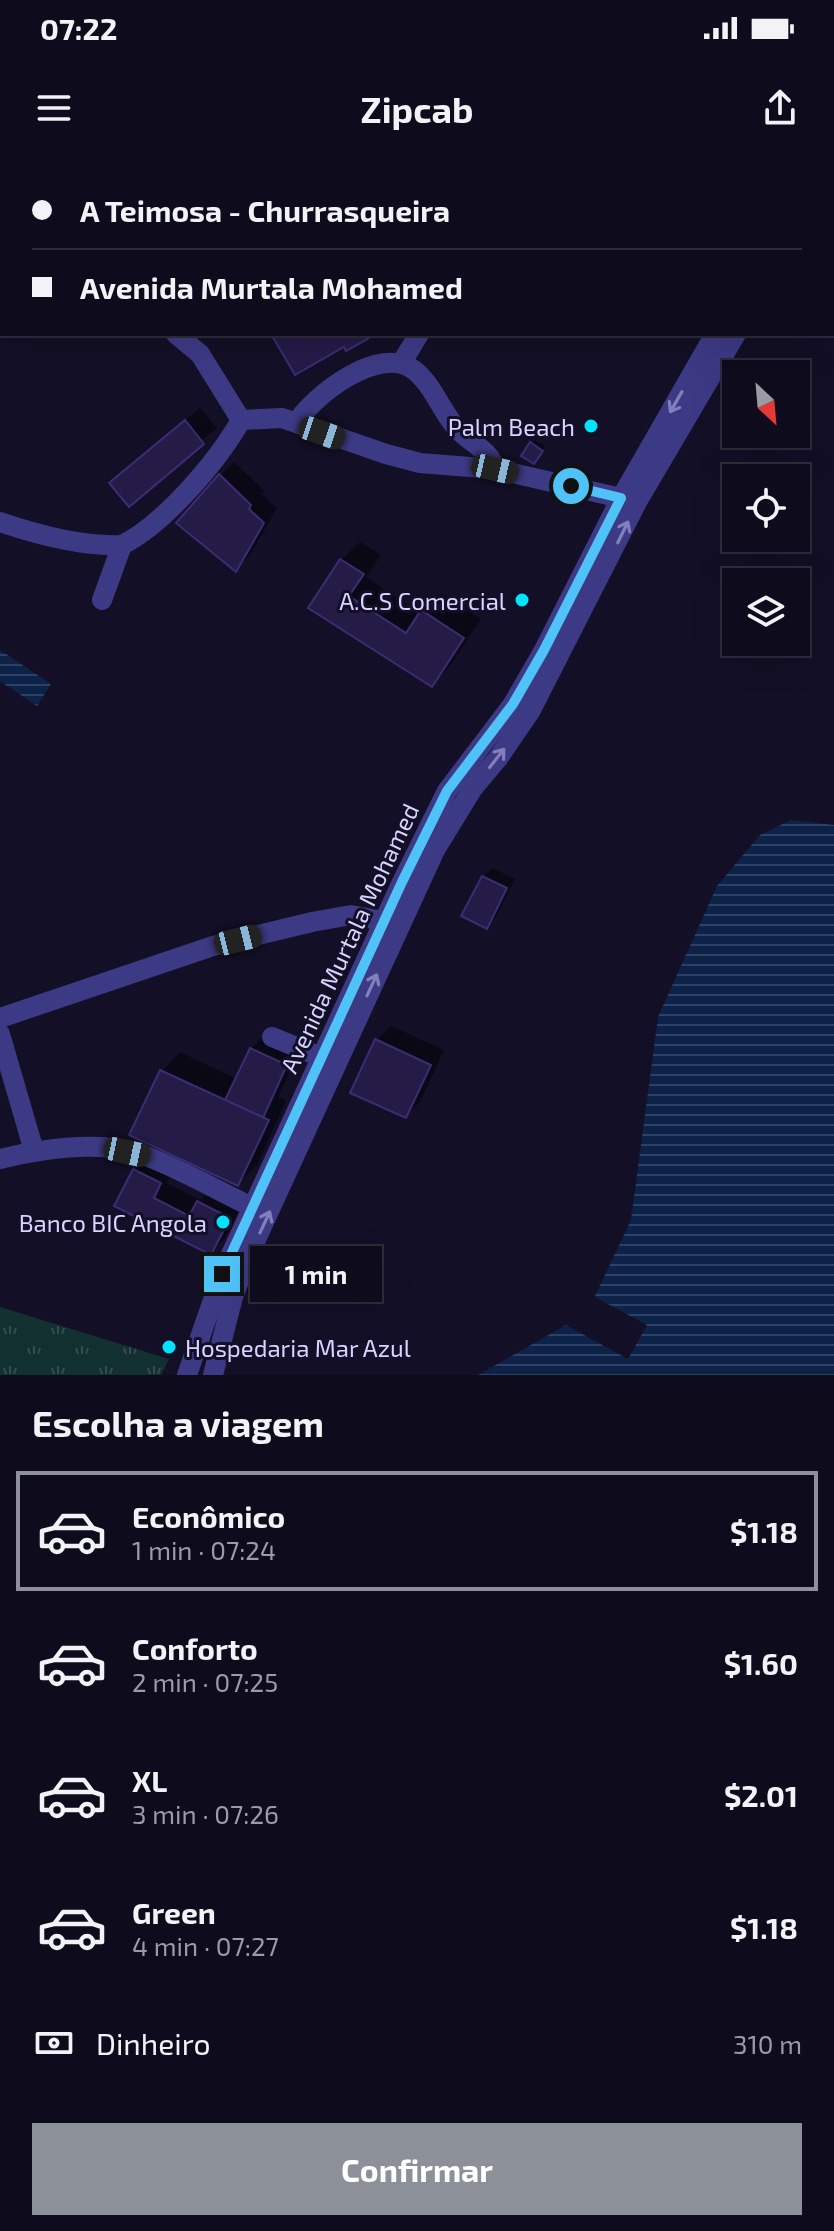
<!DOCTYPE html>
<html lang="pt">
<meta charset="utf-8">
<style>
:root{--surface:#0e0b1c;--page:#171425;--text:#f1f3f6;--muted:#9b9ba3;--line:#2e2b3b;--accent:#8c9099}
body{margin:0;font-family:"Exo 2",sans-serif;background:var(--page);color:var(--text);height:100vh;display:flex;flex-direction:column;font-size:30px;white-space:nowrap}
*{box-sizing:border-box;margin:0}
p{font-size:26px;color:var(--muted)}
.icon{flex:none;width:44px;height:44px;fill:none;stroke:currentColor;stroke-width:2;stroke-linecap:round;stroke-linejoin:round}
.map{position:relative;height:1215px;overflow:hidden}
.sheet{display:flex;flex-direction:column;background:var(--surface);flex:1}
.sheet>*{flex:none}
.banner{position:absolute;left:0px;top:0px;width:834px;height:176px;box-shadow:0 8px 32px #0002,0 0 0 2px var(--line);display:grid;align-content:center;height:176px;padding:0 32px;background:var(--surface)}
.needle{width:52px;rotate:154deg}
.fabs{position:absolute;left:722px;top:200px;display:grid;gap:16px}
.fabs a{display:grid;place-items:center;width:88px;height:88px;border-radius:0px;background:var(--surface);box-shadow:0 8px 32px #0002,0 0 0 2px var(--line);font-size:40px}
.end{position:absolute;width:36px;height:36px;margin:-18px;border:10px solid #4fc3f7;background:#111;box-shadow:0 0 0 4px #111}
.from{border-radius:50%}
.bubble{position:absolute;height:56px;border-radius:0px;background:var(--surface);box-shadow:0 8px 32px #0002,0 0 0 2px var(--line);font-size:26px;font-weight:700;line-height:56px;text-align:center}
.car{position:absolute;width:24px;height:48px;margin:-24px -12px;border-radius:10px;box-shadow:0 0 6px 2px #0007;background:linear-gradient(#222 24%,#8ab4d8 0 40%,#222 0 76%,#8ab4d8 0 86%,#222 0)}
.banner b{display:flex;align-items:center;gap:28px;height:76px;font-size:30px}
.banner b+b{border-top:2px solid var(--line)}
.banner i{width:20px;height:20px;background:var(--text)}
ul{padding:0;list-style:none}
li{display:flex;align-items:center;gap:24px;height:120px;margin:0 16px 12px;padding:0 16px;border:4px solid transparent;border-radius:0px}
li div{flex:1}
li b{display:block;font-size:30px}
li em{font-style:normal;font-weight:700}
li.selected{border-color:var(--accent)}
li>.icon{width:72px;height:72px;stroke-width:1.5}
h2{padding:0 32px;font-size:36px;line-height:96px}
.pay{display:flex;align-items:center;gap:20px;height:88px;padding:0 32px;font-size:30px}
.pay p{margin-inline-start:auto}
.button{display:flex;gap:16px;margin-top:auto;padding:16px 32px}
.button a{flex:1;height:92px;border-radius:0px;background:var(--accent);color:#fff;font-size:32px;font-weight:700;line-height:92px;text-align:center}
.status{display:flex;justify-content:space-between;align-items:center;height:56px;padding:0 40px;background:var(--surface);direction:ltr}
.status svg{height:22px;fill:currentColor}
header{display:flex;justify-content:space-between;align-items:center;height:104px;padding:0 32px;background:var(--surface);font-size:36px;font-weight:700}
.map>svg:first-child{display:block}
</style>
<div class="status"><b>07:22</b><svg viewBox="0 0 49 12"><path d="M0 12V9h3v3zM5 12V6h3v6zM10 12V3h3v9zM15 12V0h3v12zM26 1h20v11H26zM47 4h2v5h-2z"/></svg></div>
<header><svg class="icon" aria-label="menu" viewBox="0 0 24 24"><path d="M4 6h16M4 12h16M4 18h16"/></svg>Zipcab<svg class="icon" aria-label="share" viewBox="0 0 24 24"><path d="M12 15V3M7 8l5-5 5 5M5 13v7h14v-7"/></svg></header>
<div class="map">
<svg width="834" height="1215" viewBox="0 0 834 1215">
<defs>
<pattern id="park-tufts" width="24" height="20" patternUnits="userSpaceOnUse" patternTransform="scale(2)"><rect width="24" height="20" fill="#12302f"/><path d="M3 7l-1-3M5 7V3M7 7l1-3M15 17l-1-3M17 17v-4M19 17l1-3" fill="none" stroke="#344d4e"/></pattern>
<pattern id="water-rules" width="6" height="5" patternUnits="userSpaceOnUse" patternTransform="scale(2)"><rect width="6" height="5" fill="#0c2248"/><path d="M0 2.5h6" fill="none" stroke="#2f4163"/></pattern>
</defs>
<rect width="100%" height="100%" fill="#130f26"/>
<!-- park -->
<polygon fill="url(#park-tufts)" points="0,1147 169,1199 161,1215 0,1215"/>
<!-- water -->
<g fill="url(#water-rules)">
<polygon points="0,490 51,524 37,546 0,521"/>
<polygon points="791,660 834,665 834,1215 478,1215 566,1165 595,1136 631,1060 658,857 717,726 760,675"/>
</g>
<!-- pier -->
<polygon fill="#130f26" points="591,1135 647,1165 628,1199 562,1163"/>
<!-- shadow -->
<g fill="#0007">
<polygon points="200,248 217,268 129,344 126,310"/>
<polygon points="535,280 545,286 537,298 531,284"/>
<polygon points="234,302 264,331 262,334 277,348 250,395 236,409 220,316"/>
<polygon points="360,382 381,395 366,417 421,453 441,433 481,459 450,506 431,525 311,447 341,400"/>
<polygon points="492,708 515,719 496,757 487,766 483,717"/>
<polygon points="391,866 444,890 420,942 406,956 377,880"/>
<polygon points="265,875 300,891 278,937 286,941 257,1005 238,1023 162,911 180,892 237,919 251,889"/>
<polygon points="149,996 174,1009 167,1023 200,1040 213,1028 243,1043 225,1078 211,1093 117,1045 135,1010"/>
</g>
<!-- building -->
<g fill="#241b47" stroke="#3b2d73" stroke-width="2">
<polygon points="271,174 376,174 346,191 344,187 295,215"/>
<polygon points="185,260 204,284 129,347 109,323"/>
<polygon points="530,282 543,291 534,304 521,296"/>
<polygon points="219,314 251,345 249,349 264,363 236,412 176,363"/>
<polygon points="340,399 364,414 349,436 406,473 421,450 464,478 432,527 308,448"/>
<polygon points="482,716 507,728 487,769 461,756"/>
<polygon points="375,879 431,905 406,958 350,933"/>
<polygon points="250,888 287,905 263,958 225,940"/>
<polygon points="160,910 269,960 238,1026 129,975"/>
<polygon points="133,1009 161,1023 154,1038 189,1056 197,1041 230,1058 211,1095 114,1046"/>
</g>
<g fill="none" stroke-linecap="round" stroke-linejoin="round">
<!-- minor -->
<g stroke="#3d3a85" stroke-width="20">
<polyline points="746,0 749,2"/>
<polyline points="79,2 79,0"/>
<polyline points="799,2 801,0"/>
<polyline points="832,73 834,71"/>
<polyline points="176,174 200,194 241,260"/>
<polyline points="402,202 419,174"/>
<polyline points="241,260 282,258 386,294 420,303 495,309 621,338"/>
<path d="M296,263C315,234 380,184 414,210C431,223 441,249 454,265C467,283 489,287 495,309"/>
<path d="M0,362C38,375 82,387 122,385"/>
<path d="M102,440L122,385C164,364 218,301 241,260"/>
<polyline points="0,858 213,786 312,762 351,755 384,761"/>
<polyline points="0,874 34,991"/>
<polyline points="272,877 321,897"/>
<path d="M0,999C45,988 102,979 146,996C182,1010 217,1030 252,1047"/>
<polyline points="187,1215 222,1114 402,722 447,631 513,544 544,490 621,338 715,174"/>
<polyline points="213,1215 233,1137 247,1099 435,690 473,628 499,597 531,550 637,342 736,174"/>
</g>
</g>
<!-- one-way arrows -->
<defs><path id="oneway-shaft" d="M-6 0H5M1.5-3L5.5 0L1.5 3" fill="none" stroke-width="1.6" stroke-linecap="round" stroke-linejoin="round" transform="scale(2)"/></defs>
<g stroke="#837fbc">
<use href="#oneway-shaft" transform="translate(676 242) rotate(120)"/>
<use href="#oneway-shaft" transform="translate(623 372) rotate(-64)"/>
<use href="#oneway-shaft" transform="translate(497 598) rotate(-52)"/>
<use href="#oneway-shaft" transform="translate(372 825) rotate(-65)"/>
<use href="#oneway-shaft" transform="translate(265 1062) rotate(-65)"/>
</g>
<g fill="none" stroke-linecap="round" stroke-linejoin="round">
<!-- route -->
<polyline stroke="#4fc3f7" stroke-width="10" points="222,1114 402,722 447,631 513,544 544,490 621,338 571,326"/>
</g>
<!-- markers -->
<g fill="#00e5ff" stroke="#130f26" stroke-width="3">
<circle cx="591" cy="266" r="8"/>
<circle cx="522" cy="440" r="8"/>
<circle cx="223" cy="1062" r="8"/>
<circle cx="169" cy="1187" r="8"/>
</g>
<g text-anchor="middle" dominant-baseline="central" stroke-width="6" stroke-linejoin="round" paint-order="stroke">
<!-- poi labels -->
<g font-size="24" fill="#d9d4ff" stroke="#130f26" text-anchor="end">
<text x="575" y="266">Palm Beach</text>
<text x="506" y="440">A.C.S Comercial</text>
<text x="207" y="1062">Banco BIC Angola</text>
<text x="185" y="1187" text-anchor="start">Hospedaria Mar Azul</text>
</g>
<!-- street labels -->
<g font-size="24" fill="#d9d4ff" stroke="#130f26">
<text transform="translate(349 778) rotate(-65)">Avenida Murtala Mohamed</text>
</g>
</g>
</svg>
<div class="fabs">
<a><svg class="needle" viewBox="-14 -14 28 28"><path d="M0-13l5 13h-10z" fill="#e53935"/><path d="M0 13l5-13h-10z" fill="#9b9ba3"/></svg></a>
<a><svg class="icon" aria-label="locate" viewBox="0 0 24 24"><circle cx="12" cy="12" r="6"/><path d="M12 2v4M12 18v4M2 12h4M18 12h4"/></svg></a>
<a><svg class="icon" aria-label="layers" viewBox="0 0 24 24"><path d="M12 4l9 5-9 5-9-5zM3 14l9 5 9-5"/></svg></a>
</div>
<i class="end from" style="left:571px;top:326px"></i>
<i class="end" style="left:222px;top:1114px"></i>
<div class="bubble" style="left:250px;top:1086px;width:132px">1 min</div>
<i class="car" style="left:322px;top:273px;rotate:109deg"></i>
<i class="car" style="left:495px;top:309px;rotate:103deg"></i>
<i class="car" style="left:238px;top:780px;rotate:76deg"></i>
<i class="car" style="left:127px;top:992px;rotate:102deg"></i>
<div class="banner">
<b><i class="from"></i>A Teimosa - Churrasqueira</b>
<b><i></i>Avenida Murtala Mohamed</b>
</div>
</div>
<section class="sheet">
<h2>Escolha a viagem</h2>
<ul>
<li class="selected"><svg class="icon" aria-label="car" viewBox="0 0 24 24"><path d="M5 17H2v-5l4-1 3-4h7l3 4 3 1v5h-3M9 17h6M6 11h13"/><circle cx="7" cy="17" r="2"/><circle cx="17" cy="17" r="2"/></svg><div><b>Econômico</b><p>1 min · 07:24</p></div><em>$1.18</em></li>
<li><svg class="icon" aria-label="car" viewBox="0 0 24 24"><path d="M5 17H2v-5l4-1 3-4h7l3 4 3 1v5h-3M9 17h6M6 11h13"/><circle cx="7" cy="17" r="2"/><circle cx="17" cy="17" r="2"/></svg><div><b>Conforto</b><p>2 min · 07:25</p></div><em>$1.60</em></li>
<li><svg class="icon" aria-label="car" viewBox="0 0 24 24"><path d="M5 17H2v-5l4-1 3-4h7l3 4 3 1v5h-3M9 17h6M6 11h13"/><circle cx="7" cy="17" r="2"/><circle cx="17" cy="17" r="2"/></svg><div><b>XL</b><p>3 min · 07:26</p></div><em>$2.01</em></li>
<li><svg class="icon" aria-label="car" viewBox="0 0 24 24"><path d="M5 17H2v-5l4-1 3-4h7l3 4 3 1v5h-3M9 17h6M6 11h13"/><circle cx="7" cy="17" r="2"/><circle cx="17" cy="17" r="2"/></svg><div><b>Green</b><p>4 min · 07:27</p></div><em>$1.18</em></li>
</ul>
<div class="pay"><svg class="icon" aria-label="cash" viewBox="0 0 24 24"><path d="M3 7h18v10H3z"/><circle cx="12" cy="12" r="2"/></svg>Dinheiro<p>310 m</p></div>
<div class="button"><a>Confirmar</a></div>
</section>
